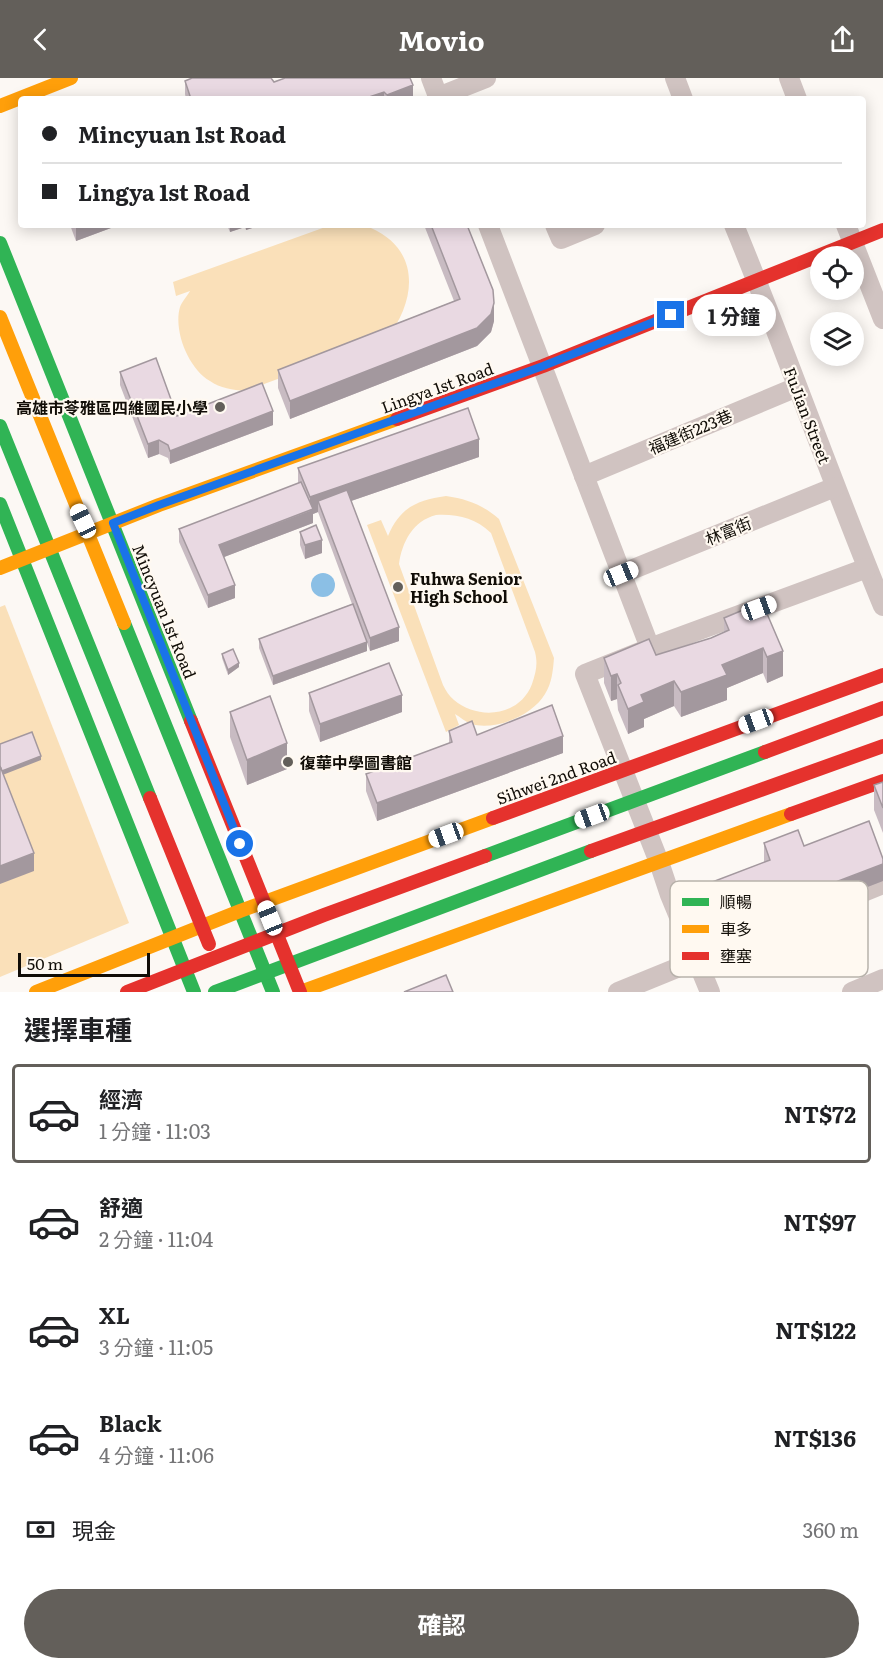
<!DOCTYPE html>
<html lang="zh-TW">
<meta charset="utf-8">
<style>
:root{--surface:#fff;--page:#f2f2f2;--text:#202124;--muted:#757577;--line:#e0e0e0;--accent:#635f5a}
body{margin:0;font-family:Literata,"Noto Sans TC",serif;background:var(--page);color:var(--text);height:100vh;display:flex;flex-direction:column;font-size:22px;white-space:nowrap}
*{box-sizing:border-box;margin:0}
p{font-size:20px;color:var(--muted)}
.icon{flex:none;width:33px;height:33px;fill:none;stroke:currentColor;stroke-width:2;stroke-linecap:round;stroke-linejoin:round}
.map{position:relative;height:914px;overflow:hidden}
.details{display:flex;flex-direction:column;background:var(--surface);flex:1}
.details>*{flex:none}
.top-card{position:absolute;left:18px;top:18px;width:848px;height:132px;border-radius:6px;box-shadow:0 3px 15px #0003;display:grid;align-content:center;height:132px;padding:0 24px;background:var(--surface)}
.controls{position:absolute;left:810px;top:168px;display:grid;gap:12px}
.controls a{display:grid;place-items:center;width:54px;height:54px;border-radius:50%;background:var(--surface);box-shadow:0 3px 15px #0003;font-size:30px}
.scale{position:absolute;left:18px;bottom:15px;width:132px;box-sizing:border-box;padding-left:6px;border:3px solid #110d07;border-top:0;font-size:16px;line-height:21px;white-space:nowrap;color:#110d07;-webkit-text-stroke:4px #fff9f1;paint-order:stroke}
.end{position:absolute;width:27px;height:27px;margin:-14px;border:8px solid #1a73e8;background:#fff;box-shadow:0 0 0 3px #fff}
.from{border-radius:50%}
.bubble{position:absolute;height:42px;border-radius:21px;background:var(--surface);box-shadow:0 3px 15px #0003;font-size:20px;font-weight:700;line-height:42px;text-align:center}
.car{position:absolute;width:18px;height:36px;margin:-18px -9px;border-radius:8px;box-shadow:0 0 4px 2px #0007;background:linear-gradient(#fff 24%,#345 0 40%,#fff 0 76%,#345 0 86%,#fff 0)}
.top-card b{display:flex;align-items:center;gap:21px;height:57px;font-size:22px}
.top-card b+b{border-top:2px solid var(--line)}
.top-card i{width:15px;height:15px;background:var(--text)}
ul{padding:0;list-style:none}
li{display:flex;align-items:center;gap:18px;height:99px;margin:0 12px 9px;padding:0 12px;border:3px solid transparent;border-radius:6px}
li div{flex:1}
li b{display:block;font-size:22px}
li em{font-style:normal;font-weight:700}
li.current{border-color:var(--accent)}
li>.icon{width:54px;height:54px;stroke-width:1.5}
h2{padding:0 24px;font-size:27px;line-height:72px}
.pay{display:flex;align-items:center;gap:15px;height:66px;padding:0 24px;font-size:22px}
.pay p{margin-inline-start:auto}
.cta{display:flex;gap:12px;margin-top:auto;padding:12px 24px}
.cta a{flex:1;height:69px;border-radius:36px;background:var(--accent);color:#fff;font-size:24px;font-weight:700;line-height:69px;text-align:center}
header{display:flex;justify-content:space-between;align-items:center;height:78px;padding:0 24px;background:var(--accent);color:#fff;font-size:27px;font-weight:700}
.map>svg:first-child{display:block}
</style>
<header><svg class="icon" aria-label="back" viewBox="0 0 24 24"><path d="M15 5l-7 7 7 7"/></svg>Movio<svg class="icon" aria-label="share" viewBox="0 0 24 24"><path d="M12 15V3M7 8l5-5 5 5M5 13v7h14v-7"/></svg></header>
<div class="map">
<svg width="883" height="914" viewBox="0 0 883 914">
<rect width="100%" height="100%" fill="#fcf8f4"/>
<!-- green -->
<g fill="#fae0b9" fill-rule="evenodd">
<path d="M331,147H377L371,150C421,172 417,223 386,261L245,313C233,312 220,310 210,303C189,291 173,253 180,229C182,224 187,218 190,213L176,218L173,204Z"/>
<path d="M446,418C467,421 483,427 499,441L554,580C553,592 552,605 545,616C533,637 496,653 471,646C466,644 460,639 455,636L459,647L446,654L367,447L381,442L388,458C400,429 418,422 446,418ZM436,437C458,436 475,440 491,455L535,574C538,586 536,594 532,606C520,638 479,643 454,622C449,618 446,613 443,607L399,486C402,464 413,443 436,437Z"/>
<polygon points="5,527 129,845 0,899 0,529"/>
</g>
<!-- water -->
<circle fill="#8bbfe5" cx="323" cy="507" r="12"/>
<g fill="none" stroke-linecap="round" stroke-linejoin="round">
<!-- street -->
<g stroke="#d0c3c1" stroke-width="20">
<polyline points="431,0 439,21"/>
<polyline points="675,0 683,21"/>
<polyline points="789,0 797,21"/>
<polyline points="438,19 486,0"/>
<polyline points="488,147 650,570"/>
<polyline points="555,147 561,161 595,147"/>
<path d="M734,147C786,273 831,402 883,528"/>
<polyline points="846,147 883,241"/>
<polyline points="584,398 797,309"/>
<polyline points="621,496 835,409"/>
<polyline points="618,914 883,806"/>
<polyline points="710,914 670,817 659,784 585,596 650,570 867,490"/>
<polyline points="852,914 883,901"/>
</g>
<!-- fast -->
<g stroke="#30b455" stroke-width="14">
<polyline points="0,165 191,643"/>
<polyline points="0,348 150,720"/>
<polyline points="0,426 194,914"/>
<polyline points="124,545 273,914"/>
<polyline points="485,778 765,674"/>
<polyline points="215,914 591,773"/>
</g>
<!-- slow -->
<g stroke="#ff9f0a" stroke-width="14">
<polyline points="0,28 71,0"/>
<polyline points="0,239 124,545"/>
<polyline points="0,490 159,427 397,341"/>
<polyline points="36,914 240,833 493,740"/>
<polyline points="300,914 791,736"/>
</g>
<!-- jam -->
<g stroke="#e5322d" stroke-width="14">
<polyline points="397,341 543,288 883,152"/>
<polyline points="191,643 300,914"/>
<polyline points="765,674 883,630"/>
<polyline points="150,720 209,866"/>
<polyline points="791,736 883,703"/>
<polyline points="493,740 883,597"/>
<polyline points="591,773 883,668"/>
<polyline points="127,914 324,837 485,778"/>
</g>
</g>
<!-- wall -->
<g fill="#c8bbc2">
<polygon points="410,0 413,21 186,21 185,16 185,3 274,4"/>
<polygon points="70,147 119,147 76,163"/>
<polygon points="227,147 261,147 246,152 245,149 230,154"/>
<polygon points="424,147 467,147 494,243 491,254 477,268 290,341 278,310 278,292 454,223"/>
<polygon points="120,294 177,338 273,347 170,386 168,380 159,376 148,380 120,307"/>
<polygon points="479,379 351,423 399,563 370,573 367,565 367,573 273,607 259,570 259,561 352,526 318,434 313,436 313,445 224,479 235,520 208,530 179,464 179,451 298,406 298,390"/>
<polygon points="300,454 322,475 305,481 300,467"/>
<polygon points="762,524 783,598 767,605 763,595 727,610 727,622 681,639 674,628 644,641 644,649 628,656 618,632 617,621 611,623 604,605 604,580 656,577 711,560 724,554 724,540"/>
<polygon points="222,576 239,589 228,597 222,580"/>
<polygon points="309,615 402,634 320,664 309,633"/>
<polygon points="230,634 287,691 247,707 230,659"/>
<polygon points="449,653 563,675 377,743 366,713 366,696 449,665"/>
<polygon points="883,704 883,755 874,732 874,707"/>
<polygon points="764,765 804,768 883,781 883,803 710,870 694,828 694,811 764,784"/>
</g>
<!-- shaded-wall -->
<g fill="#a3989e">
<polygon points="413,7 413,21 387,21 387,17"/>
<polygon points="384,14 384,21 363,21"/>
<polygon points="82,147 119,147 76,163 76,149"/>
<polygon points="230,147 245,147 245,149 230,154"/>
<polygon points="246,147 261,147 246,152"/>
<polygon points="494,225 494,243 491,254 477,268 290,341 290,323"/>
<polygon points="273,333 273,347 170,386 170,373"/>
<polygon points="479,361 479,379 322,433 318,423 318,434 313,436 313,445 219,481 219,467 310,433 310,419"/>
<polygon points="159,362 159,376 148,380 148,366"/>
<polygon points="322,462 322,475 305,481 305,467"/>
<polygon points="235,507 235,520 208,530 208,517"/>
<polygon points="399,549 399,563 370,573 370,560"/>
<polygon points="367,564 367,573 273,607 273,598"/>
<polygon points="763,570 763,595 727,610 727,622 681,639 681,614 722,587"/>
<polygon points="783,573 783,598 767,605 767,579"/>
<polygon points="239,585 239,589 228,597 228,592"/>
<polygon points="617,596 617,621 611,623 611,598"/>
<polygon points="674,603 674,628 644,641 644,649 628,656 628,631 641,617"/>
<polygon points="402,617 402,634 320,664 320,646"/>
<polygon points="563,658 563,675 377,743 377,725"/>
<polygon points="287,665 287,691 247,707 247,682"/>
<polygon points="41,678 41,682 0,698 0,694"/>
<polygon points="34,775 34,793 0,806 0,788"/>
<polygon points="883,786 883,803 710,870 710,852"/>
</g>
<!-- building -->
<g fill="#e9d9e2" stroke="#a3989e" stroke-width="1.5">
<polygon points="192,0 271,0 274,4 285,0 410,0 413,7 387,17 384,14 363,21 191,21 185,3"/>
<polygon points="431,147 467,147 493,212 494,225 491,236 477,250 290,323 278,292 460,221"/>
<polygon points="156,280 177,338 262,305 273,333 170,373 168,367 159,362 148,366 120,294"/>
<polygon points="468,330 479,361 310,419 298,390"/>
<polygon points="301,404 313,431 219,467 235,507 208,517 179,451"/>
<polygon points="347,412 399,549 370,560 318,423"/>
<polygon points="316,447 322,462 305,467 300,454"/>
<polygon points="762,524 783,573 767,579 763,570 722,587 727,597 681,614 674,603 641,617 644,624 628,631 618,607 621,605 617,596 611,598 604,580 649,561 656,577 711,560 729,552 724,540"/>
<polygon points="353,526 367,564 273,598 259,561"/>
<polygon points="233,571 239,585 228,592 222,576"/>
<polygon points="389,585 402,617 320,646 309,615"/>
<polygon points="270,618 287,665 247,682 230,634"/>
<polygon points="552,627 563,658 377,725 366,696 452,664 449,653 472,643 477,657"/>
<polygon points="32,654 41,678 2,693 0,688 0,666"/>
<polygon points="0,688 34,775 0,788"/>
<polygon points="883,704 883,730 874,707"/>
<polygon points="869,743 883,781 883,786 710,852 694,811 770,782 764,765 798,752 804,768"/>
<polygon points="446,897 453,914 404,914"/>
</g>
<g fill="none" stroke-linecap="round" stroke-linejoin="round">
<!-- route -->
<polyline stroke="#1a73e8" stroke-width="8" points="240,766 113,445 159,427 543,288 671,237"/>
</g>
<!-- markers -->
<g fill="#635f5a" stroke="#fff9f1" stroke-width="2">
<circle cx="220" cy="329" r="6"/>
<circle cx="398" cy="509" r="6"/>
<circle cx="288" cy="684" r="6"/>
</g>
<g text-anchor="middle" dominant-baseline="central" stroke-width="4.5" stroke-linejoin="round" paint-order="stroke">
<!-- street labels -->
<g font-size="16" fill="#110d07" stroke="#fff9f1">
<text transform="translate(437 309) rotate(-20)">Lingya 1st Road</text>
<text transform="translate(808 337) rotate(69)">FuJian Street</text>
<text transform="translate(690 353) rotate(-23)">福建街223巷</text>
<text transform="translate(728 452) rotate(-22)">林富街</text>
<text transform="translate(165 533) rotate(68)">Mincyuan 1st Road</text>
<text transform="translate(556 699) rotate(-20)">Sihwei 2nd Road</text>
</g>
<!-- poi labels -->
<g font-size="16" font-weight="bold" fill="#110d07" stroke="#fff9f1" text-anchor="start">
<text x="208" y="329" text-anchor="end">高雄市苓雅區四維國民小學</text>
<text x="410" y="500">Fuhwa Senior<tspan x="410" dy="18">High School</tspan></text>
<text x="300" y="684">復華中學圖書館</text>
</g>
</g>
<!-- legend -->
<rect x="670" y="803" width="198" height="96" rx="9" fill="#fff9f1" stroke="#b8b2ab" stroke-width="1.5"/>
<rect x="682" y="820" width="27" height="8" fill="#30b455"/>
<rect x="682" y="847" width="27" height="8" fill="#ff9f0a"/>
<rect x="682" y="874" width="27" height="8" fill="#e5322d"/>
<g font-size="16" fill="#110d07">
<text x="720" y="830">順暢</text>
<text x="720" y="857">車多</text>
<text x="720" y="884">壅塞</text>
</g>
</svg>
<div class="controls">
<a><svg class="icon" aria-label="locate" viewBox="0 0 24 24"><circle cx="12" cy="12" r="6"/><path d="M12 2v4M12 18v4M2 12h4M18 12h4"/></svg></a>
<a><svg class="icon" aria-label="layers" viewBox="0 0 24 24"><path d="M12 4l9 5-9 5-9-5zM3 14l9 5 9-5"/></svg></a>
</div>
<div class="scale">50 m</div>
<i class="end from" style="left:240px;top:766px"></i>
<i class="end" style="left:671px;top:237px"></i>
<div class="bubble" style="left:692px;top:216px;width:84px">1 分鐘</div>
<i class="car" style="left:83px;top:443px;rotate:335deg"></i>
<i class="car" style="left:621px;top:496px;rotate:68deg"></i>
<i class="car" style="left:759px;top:530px;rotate:70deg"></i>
<i class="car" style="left:756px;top:643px;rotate:250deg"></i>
<i class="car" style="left:592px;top:738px;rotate:250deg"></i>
<i class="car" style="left:446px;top:757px;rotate:250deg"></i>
<i class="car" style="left:270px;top:840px;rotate:338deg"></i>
<div class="top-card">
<b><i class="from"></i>Mincyuan 1st Road</b>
<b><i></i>Lingya 1st Road</b>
</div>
</div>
<section class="details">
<h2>選擇車種</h2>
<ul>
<li class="current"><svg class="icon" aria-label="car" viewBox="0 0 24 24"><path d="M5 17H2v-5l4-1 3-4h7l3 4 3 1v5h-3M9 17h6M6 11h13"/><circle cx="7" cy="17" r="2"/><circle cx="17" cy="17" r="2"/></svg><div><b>經濟</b><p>1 分鐘 · 11:03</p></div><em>NT$72</em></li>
<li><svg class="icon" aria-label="car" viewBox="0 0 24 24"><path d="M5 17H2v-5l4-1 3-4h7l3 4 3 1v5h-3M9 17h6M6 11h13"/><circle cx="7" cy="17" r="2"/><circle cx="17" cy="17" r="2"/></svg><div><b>舒適</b><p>2 分鐘 · 11:04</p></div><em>NT$97</em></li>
<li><svg class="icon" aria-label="car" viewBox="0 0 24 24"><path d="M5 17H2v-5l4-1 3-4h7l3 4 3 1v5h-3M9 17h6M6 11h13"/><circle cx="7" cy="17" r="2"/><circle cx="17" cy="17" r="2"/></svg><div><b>XL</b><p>3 分鐘 · 11:05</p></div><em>NT$122</em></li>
<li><svg class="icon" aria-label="car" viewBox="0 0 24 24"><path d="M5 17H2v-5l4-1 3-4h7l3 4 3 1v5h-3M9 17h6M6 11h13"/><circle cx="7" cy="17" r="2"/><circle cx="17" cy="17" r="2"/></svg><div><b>Black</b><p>4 分鐘 · 11:06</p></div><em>NT$136</em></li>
</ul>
<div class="pay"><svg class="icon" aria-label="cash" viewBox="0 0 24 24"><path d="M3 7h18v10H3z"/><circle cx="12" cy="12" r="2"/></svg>現金<p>360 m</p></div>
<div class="cta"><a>確認</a></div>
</section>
